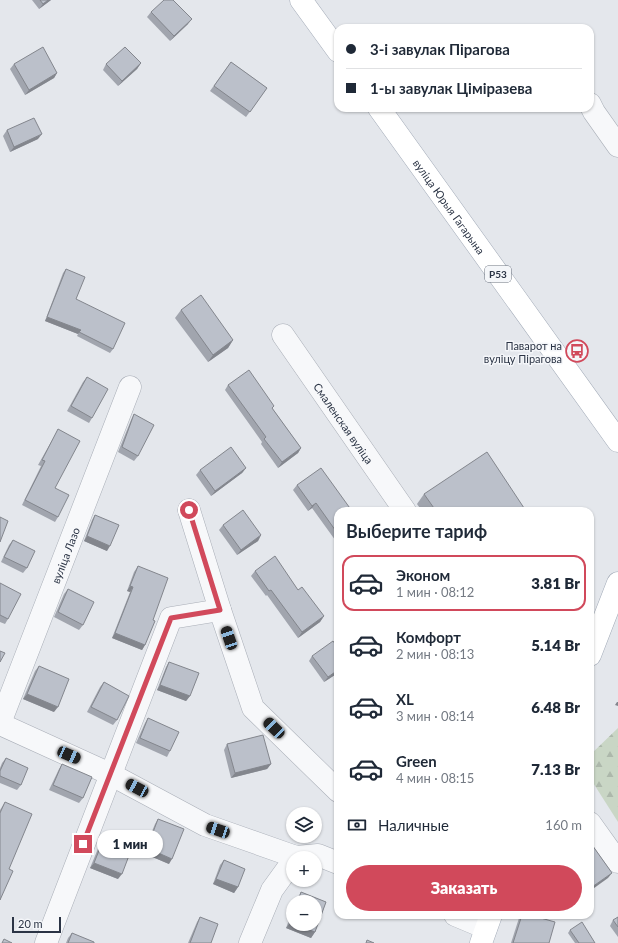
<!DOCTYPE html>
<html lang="ru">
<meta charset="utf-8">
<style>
:root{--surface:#fff;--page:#f2f2f3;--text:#1f2937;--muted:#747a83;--line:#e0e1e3;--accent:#d1495b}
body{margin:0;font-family:Lato,sans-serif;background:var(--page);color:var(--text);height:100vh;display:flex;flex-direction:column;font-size:15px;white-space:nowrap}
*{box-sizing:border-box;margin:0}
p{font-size:13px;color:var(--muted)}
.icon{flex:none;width:22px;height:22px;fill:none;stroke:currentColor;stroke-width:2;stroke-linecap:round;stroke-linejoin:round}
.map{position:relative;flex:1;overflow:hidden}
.side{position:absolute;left:334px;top:507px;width:260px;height:412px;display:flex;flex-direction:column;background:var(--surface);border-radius:12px;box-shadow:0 1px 3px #0004}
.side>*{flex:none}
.top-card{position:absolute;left:334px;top:24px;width:260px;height:88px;border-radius:12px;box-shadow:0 1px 3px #0004;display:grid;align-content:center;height:88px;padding:0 12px;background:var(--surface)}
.buttons{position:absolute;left:286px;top:807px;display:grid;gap:8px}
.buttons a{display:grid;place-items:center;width:36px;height:36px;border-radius:50%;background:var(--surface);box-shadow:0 1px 3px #0004;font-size:20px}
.scale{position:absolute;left:12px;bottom:10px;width:49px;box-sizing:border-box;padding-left:4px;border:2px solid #2b3445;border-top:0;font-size:11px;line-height:14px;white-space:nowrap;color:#2b3445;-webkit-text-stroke:3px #f4f6f9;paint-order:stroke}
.end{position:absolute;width:18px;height:18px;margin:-9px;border:5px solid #d1495b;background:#fff;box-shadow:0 0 0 2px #fff}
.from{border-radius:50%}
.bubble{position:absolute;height:28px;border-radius:14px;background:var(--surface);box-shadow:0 1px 3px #0004;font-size:13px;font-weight:800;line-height:28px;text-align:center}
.car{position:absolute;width:12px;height:24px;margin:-12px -6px;border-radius:5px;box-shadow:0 0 3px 1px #0007;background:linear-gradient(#222 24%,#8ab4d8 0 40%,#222 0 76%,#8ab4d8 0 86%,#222 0)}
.top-card b{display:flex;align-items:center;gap:14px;height:38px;font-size:15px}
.top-card b+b{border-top:1px solid var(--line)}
.top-card i{width:10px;height:10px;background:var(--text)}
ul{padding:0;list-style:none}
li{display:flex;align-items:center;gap:12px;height:56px;margin:0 8px 6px;padding:0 4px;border:2px solid transparent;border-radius:12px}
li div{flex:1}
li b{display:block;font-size:15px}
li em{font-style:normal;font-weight:800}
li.on{border-color:var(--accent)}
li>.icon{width:36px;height:36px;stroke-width:1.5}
h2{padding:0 12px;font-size:18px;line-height:48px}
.pay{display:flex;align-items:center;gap:10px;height:44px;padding:0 12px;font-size:15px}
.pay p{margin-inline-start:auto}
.primary-button{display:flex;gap:8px;margin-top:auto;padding:8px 12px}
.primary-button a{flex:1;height:46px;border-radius:24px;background:var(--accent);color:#fff;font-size:16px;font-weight:800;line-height:46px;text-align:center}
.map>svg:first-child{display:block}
</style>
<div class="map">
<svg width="618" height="943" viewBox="0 0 618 943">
<defs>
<pattern id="forest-firs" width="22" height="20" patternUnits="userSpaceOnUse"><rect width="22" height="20" fill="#c9d6c5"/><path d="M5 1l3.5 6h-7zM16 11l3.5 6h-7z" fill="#adb8ab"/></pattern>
</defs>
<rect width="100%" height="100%" fill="#e4e7ec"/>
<!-- forest -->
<polygon fill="url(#forest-firs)" points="618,728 618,822 590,778 590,755"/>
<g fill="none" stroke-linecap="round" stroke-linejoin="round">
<!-- minor casing -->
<g stroke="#a9aeb7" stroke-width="23">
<g id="minor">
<polyline points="590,104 594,112 618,146"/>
<path id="s1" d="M283,335L405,511"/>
<polyline points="189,510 220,610 253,708 338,791"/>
<path id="s2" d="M0,723L130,387"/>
<polyline points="0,724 110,774 205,825 296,857 318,855 338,863"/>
<polyline points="590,823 618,862"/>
<polyline points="455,915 486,928"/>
<polyline points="46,943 171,618 220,610"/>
<polyline points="250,943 272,890 293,861"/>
</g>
</g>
<!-- major casing -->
<g stroke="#a3abb8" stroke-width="23">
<g id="major">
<polyline points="301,0 338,51"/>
<path id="s3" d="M379,108L618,441"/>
<polyline points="590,655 618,583"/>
<polyline points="481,943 491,915"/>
</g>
</g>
<!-- minor -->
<use href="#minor" stroke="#f7f8fa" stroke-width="22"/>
<!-- major -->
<use href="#major" stroke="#fff" stroke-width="22"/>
</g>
<!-- wall -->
<g fill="#a1a5ae">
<polygon points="32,0 51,0 39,9"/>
<polygon points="151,12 188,24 170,41 147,17"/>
<polygon points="231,62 267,88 246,117 210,91"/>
<polygon points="141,63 137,69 118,86 103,70 106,64"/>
<polygon points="14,64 57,73 54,78 25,95 10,69"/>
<polygon points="7,130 38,139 10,152 3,136"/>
<polygon points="66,269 76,299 113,349 110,353 77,336 78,334 45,321 63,273"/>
<polygon points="181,310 233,340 228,348 208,362 175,318"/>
<polygon points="87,377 92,418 89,423 67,411 83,382"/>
<polygon points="228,385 272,408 301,448 298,453 278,468 261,444 262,442 225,390"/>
<polygon points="134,414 138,456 134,461 118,452 131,420"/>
<polygon points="58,429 55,488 58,517 55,522 22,505 41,466 38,465 55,435"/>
<polygon points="246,468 242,473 211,496 196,475 200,470"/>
<polygon points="297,485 338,511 338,544 312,508 308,511 293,490"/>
<polygon points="424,494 526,511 422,511 417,504"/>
<polygon points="95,515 107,551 84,541 92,520"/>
<polygon points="223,525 261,535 258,541 237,555 219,530"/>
<polygon points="13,540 27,568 23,573 1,562 9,545"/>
<polygon points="138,566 153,620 145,645 142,650 112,638 130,592 127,591 134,572"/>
<polygon points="255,571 298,590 324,616 320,622 298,638 267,595 266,596 251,576"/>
<polygon points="0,583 8,619 5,624 0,622"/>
<polygon points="68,589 83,625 79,630 54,617 64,594"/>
<polygon points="312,656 338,673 324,682 309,661"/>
<polygon points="169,662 190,696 186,701 157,690 166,667"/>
<polygon points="39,666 54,712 23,699 35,671"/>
<polygon points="104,682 117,720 113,725 87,712 100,687"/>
<polygon points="148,718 170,751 167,757 136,743 145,723"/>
<polygon points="227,744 271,764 267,769 231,778 224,750"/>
<polygon points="6,758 21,785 17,790 0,783 0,768 2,763"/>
<polygon points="62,764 83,798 79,803 49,790 59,769"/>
<polygon points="5,802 9,869 0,900 0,810"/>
<polygon points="158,819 169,864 143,853 155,824"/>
<polygon points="106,833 118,879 90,868 102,839"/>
<polygon points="224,860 238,887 234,893 213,884 220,865"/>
<polygon points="301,892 326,902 315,932 311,938 286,928 293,910 293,924 315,924 315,902 296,902 298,897"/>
<polygon points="521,915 530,915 549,943 511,943 519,918"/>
<polygon points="200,917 211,943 188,943 197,922"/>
<polygon points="618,917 618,937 610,926 613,920"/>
<polygon points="570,930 595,943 575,943 568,933"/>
<polygon points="72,933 94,943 66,943 68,938"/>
</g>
<!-- shaded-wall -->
<g fill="#83868d">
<polygon points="48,0 51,0 39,9 43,4"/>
<polygon points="192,19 188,24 170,41 174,36"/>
<polygon points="141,63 137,69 118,86 122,81"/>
<polygon points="57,73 54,78 25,95 29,90"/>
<polygon points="42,134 38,139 10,152 14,147"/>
<polygon points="47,317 81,330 78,334 45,321"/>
<polygon points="233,340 228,348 208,362 213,355"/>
<polygon points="301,448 298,453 278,468 282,462"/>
<polygon points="246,468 242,473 211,496 215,491"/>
<polygon points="316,503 312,508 308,511 312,506"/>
<polygon points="261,535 258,541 237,555 241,550"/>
<polygon points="87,536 110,546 107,551 84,541"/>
<polygon points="130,586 133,587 130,592 127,591"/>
<polygon points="324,616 320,622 298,638 302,632"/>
<polygon points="115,633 145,645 142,650 112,638"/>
<polygon points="338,670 338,673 324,682 328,677"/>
<polygon points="160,685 190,696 186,701 157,690"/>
<polygon points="27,694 58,707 54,712 23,699"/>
<polygon points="617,702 618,702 618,706 615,705"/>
<polygon points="271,764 267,769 231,778 235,773"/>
<polygon points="147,848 172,859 169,864 143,853"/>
<polygon points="94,863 122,874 118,879 90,868"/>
<polygon points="612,873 608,878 590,891 590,889 592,887"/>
<polygon points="216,879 238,887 234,893 213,884"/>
<polygon points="290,923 315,932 311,938 286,928"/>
</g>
<!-- building -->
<g fill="#bbc0ca" stroke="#83868d">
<polygon points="40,0 48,0 43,4"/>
<polygon points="164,0 173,0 192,19 174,36 151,12"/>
<polygon points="43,47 57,73 29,90 14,64"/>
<polygon points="125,47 141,63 122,81 106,64"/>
<polygon points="231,62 267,88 250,112 214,86"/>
<polygon points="34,118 42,134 14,147 7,130"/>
<polygon points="66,269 85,277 76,299 125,323 113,349 79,332 81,330 47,317"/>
<polygon points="201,295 233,340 213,355 181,310"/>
<polygon points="249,370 274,406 272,408 301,448 282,462 264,439 266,437 228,385"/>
<polygon points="87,377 108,389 92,418 71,406"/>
<polygon points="134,414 154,425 138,456 122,447"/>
<polygon points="58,429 80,441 55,488 69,495 58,517 25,500 45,461 42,460"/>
<polygon points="231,447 246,468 215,491 200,470"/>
<polygon points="487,452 526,511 436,511 424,494"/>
<polygon points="321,468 352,511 338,511 338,534 316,503 312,506 297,485"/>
<polygon points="243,510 261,535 241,550 223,525"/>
<polygon points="95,515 119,525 110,546 87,536"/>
<polygon points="0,517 8,521 0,542"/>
<polygon points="13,540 35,551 27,568 4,557"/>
<polygon points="275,556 298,590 302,587 324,616 302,632 271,590 269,591 255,571"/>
<polygon points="138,566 168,578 153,620 155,621 145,645 115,633 133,587 130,586"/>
<polygon points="0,583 21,594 8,619 0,615"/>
<polygon points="68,589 94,602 83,625 58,612"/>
<polygon points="333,641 338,648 338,670 328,677 312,656"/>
<polygon points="0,651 5,653 0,662"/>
<polygon points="169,662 199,673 190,696 160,685"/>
<polygon points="39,666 69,679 58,707 27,694"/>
<polygon points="104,682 129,696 117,720 91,707"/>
<polygon points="148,718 179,732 170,751 140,738"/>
<polygon points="263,735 271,764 235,773 227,744"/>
<polygon points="6,758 28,768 21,785 0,776 0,771"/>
<polygon points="62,764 92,777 83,798 53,785"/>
<polygon points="5,802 32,814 9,869 13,871 0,900 0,813"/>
<polygon points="158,819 184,829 172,859 147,848"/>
<polygon points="106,833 133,845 122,874 94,863"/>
<polygon points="590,842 612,873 592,887 590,885"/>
<polygon points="224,860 245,869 238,887 216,879"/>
<polygon points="301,892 326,902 315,932 293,924 315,924 315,902 298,902"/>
<polygon points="293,914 293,924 290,923"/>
<polygon points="522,915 530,915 555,922 549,943 513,943"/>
<polygon points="200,917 218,924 211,943 190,943"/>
<polygon points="618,917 618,927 613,920"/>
<polygon points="582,922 595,943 579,943 570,930"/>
<polygon points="72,933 94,942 94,943 68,943"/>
<polygon points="4,939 12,943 2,943"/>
<polygon points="367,940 374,943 366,943"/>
</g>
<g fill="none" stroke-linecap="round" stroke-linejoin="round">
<!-- route -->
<polyline stroke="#d1495b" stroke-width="5" points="83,844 171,618 220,610 189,510"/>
</g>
<!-- icons -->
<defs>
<g id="bus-ring" transform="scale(1.15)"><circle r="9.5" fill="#f4f6f9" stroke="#d1495b" stroke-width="1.5"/><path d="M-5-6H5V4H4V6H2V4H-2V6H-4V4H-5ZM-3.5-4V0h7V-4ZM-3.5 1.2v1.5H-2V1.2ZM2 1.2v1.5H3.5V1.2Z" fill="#d1495b"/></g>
</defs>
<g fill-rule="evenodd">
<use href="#bus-ring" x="577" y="351"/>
</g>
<g text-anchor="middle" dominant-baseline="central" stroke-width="3" stroke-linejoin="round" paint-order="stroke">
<!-- shield labels -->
<rect fill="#f4f6f9" stroke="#676e7b" stroke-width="1" x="485" y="266" width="26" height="16" rx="3"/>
<g font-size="10" font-weight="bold" fill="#2b3445">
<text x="498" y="274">Р53</text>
</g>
<!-- street labels -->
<g font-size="11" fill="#2b3445" stroke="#f4f6f9">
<text stroke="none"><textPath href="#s3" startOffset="121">вуліца Юрыя Гагарына</textPath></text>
<text stroke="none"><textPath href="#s1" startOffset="107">Смаленская вуліца</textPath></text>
<text stroke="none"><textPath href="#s2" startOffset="180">вуліца Лазо</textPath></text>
</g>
<!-- poi labels -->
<g font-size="11" fill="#2b3445" stroke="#f4f6f9" text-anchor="end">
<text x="562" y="345">Паварот на<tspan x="562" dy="13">вуліцу Пірагова</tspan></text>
</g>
</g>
</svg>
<div class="buttons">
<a><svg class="icon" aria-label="layers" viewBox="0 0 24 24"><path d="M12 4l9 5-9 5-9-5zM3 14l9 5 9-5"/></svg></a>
<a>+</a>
<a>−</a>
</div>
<div class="scale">20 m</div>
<i class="end from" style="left:189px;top:510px"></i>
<i class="end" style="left:83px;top:844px"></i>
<div class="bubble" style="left:97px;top:830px;width:66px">1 мин</div>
<i class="car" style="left:229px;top:638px;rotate:341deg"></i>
<i class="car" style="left:274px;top:728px;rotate:314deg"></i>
<i class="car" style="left:69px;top:755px;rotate:114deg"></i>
<i class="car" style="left:137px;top:788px;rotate:298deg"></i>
<i class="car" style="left:218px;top:830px;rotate:289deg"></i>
<div class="top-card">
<b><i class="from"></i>3-і завулак Пірагова</b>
<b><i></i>1-ы завулак Ціміразева</b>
</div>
<section class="side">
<h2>Выберите тариф</h2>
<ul>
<li class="on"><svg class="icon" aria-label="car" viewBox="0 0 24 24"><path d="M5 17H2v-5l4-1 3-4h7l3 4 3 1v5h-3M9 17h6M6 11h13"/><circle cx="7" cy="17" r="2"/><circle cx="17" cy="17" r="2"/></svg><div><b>Эконом</b><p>1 мин · 08:12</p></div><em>3.81 Br</em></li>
<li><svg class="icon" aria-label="car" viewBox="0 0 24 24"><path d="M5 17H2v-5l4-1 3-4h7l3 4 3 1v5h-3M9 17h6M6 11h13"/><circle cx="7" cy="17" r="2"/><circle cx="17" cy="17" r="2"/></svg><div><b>Комфорт</b><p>2 мин · 08:13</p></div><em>5.14 Br</em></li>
<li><svg class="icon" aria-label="car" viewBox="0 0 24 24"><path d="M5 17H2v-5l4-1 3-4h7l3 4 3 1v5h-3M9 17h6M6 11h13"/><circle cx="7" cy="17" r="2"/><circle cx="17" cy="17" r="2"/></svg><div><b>XL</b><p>3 мин · 08:14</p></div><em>6.48 Br</em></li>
<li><svg class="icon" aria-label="car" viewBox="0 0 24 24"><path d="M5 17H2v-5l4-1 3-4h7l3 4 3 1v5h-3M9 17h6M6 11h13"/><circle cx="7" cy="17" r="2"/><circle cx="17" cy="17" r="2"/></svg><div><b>Green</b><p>4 мин · 08:15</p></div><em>7.13 Br</em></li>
</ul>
<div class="pay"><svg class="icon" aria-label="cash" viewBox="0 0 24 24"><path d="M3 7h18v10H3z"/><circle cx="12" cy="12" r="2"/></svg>Наличные<p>160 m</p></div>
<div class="primary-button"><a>Заказать</a></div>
</section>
</div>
